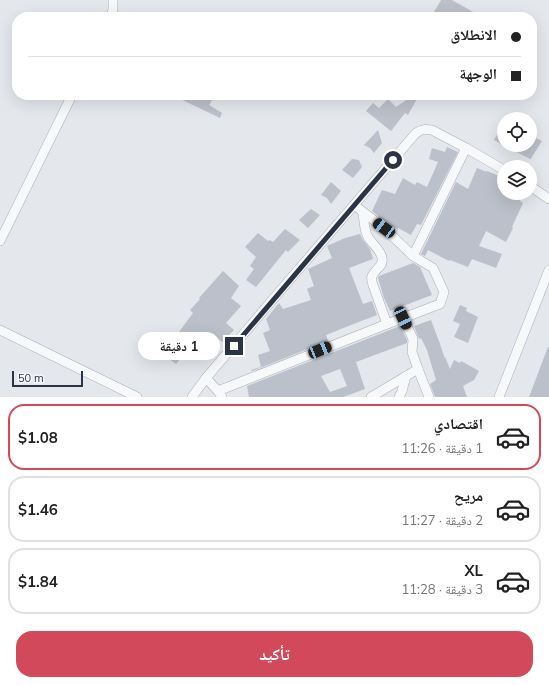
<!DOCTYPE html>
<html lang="ar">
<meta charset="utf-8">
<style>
:root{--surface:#fff;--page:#f6f6f6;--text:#222;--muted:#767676;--line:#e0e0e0;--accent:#d1495b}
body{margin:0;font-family:Mulish,"Noto Naskh Arabic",sans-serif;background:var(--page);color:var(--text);direction:rtl;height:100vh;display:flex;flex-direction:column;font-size:15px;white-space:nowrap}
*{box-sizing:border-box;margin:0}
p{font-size:13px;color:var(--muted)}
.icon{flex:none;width:22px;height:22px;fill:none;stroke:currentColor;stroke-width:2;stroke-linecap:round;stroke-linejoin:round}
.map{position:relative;height:397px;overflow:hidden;direction:ltr}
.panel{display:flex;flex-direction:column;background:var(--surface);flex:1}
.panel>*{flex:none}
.banner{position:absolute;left:12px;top:12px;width:525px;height:88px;border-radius:16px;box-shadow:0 4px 16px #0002;direction:rtl;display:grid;align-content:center;height:88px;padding:0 16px;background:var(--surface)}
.buttons{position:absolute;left:497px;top:112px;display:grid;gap:8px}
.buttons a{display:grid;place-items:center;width:40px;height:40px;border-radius:50%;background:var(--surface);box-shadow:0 4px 16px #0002;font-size:20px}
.scale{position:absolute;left:12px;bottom:10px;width:71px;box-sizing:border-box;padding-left:4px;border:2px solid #2b3445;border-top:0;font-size:11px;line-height:14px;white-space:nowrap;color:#2b3445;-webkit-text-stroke:3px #f4f6f9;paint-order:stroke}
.end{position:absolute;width:18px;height:18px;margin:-9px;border:5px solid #2b3445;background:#fff;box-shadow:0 0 0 2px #fff}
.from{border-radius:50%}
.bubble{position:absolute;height:28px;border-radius:14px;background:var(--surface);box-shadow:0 4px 16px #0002;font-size:13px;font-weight:700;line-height:28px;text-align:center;direction:rtl}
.car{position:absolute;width:12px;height:24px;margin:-12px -6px;border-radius:5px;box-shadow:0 0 3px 1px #0007;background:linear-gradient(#222 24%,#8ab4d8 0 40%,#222 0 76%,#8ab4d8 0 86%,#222 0)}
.banner b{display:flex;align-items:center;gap:14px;height:38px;font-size:15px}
.banner b+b{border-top:1px solid var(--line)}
.banner i{width:10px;height:10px;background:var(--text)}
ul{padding:7px 0 0;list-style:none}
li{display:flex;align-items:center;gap:12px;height:66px;margin:0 8px 6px;padding:0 8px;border:2px solid var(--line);border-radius:16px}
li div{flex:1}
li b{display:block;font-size:15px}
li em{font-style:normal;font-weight:700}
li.current{border-color:var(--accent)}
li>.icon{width:36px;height:36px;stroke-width:1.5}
.action{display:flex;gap:8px;margin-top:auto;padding:8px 16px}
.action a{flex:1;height:46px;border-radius:16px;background:var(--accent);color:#fff;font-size:16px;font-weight:700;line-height:46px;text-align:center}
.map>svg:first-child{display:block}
</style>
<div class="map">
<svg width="549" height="397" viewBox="0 0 549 397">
<rect width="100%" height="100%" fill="#e4e7ec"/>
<!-- building -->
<g fill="#bbc0ca" fill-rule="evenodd">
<polygon points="441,0 452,0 482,17 431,17"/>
<polygon points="172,95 215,95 209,105 222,113 220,118"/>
<polygon points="414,95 419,95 408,115 405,113 391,131 366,111 373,103 379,108 388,99 396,107"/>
<polygon points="504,122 504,145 530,145 530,135 542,141 530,160 530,159 494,140"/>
<polygon points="378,130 382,143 374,153 370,148 364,145"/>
<polygon points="447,147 458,152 421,225 417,224 411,235 398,228 398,229 392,226 391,227 372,211 382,190 395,194 403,178 415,185 417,182 427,187 438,162 429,159 432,148 445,152"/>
<polygon points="352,159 359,160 362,167 353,178 342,170"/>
<polygon points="477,168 487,172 487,171 504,178 504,193 524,193 520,201 523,203 512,227 513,228 506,242 486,231 479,246 502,254 496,268 472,259 468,267 450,260 449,261 428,250 425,256 421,254 456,182 468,189"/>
<polygon points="331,182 341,191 331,204 327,198 321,195"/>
<polygon points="311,209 320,215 308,228 299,220"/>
<polygon points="285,229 300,240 288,252 286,250 256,287 246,280 254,269 250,266 256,257 245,247 258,233 268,241 270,240 273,242"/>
<polygon points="360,234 363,240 370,249 373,259 349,268 363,304 372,301 377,315 351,325 326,335 328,341 252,371 251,370 261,367 258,355 270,351 263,333 270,330 266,319 279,303 283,309 311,300 307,289 314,286 308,269 332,258 327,246 345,238"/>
<polygon points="413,263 420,267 432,295 390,311 384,298 378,278 379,276"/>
<polygon points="223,271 239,286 231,298 241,306 226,323 234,330 222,342 214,335 201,352 192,344 176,364 164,355 181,334 179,332 193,313 190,310 200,299 199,298"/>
<polygon points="460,305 467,308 466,311 478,317 468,343 454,337 460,324 453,321"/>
<polygon points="431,320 440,344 445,359 445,357 450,369 454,360 460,363 461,361 479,371 474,380 463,386 467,397 435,397 430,384 436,380 427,350 421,338 419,339 414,326"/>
<path d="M400,326L407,340V343L356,362L365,389L343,397H249L247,386ZM340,369L347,386L330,392L321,376Z"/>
<polygon points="548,347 549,347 549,397 529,397"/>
</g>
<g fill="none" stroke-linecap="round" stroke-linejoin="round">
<!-- minor casing -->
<g stroke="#a9aeb7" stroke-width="10">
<g id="minor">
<polyline points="110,17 113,10 113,0"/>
<polyline points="530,186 549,199"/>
<path d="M363,213C364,221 364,230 368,237C372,244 381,250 382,258C384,266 375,269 372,276C371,278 372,282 373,285L387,324"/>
<polyline points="0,241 72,95"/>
<polyline points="413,256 466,148"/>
<polyline points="403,318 413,339 412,352 418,369 429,397"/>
<polyline points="0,330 137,397"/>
<polyline points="206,378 218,391 222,397"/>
<polyline points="218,391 387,324 440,304 444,292 433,268 413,256 384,228 354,205"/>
<path d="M192,397L206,378L280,291L416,133C422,129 425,129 432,130L466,148L504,170"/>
<polyline points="371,397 418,369"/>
<polyline points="399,397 402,391 406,376"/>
<polyline points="499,397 549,270"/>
</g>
</g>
<!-- minor -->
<use href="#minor" stroke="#f7f8fa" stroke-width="9"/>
</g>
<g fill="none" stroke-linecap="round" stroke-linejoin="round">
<!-- route -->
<polyline stroke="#2b3445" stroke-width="5" points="234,346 393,160"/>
</g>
</svg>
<div class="buttons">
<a><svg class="icon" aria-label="locate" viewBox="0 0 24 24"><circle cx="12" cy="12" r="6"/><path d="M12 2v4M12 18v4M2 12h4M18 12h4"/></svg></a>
<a><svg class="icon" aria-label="layers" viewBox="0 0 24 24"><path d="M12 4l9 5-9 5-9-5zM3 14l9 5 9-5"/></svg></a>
</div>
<div class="scale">50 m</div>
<i class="end from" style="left:393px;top:160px"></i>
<i class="end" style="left:234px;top:346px"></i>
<div class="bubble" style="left:138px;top:332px;width:82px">1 دقيقة</div>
<i class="car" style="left:384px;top:228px;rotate:306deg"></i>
<i class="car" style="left:403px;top:318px;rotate:155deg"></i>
<i class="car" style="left:320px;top:350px;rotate:68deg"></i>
<div class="banner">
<b><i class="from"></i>الانطلاق</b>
<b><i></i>الوجهة</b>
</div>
</div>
<section class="panel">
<ul>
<li class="current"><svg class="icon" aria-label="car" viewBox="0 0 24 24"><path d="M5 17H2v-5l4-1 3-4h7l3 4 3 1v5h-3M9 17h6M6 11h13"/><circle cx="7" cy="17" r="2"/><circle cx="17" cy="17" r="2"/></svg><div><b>اقتصادي</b><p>1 دقيقة · 11:26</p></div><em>$1.08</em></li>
<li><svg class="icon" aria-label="car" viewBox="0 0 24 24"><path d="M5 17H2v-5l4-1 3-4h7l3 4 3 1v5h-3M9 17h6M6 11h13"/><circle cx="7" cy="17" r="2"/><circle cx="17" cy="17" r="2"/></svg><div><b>مريح</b><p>2 دقيقة · 11:27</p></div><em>$1.46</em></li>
<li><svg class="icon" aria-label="car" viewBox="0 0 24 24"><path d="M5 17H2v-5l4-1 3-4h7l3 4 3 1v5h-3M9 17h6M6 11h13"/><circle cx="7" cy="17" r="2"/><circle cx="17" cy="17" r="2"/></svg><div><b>XL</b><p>3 دقيقة · 11:28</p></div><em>$1.84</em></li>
</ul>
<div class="action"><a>تأكيد</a></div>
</section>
